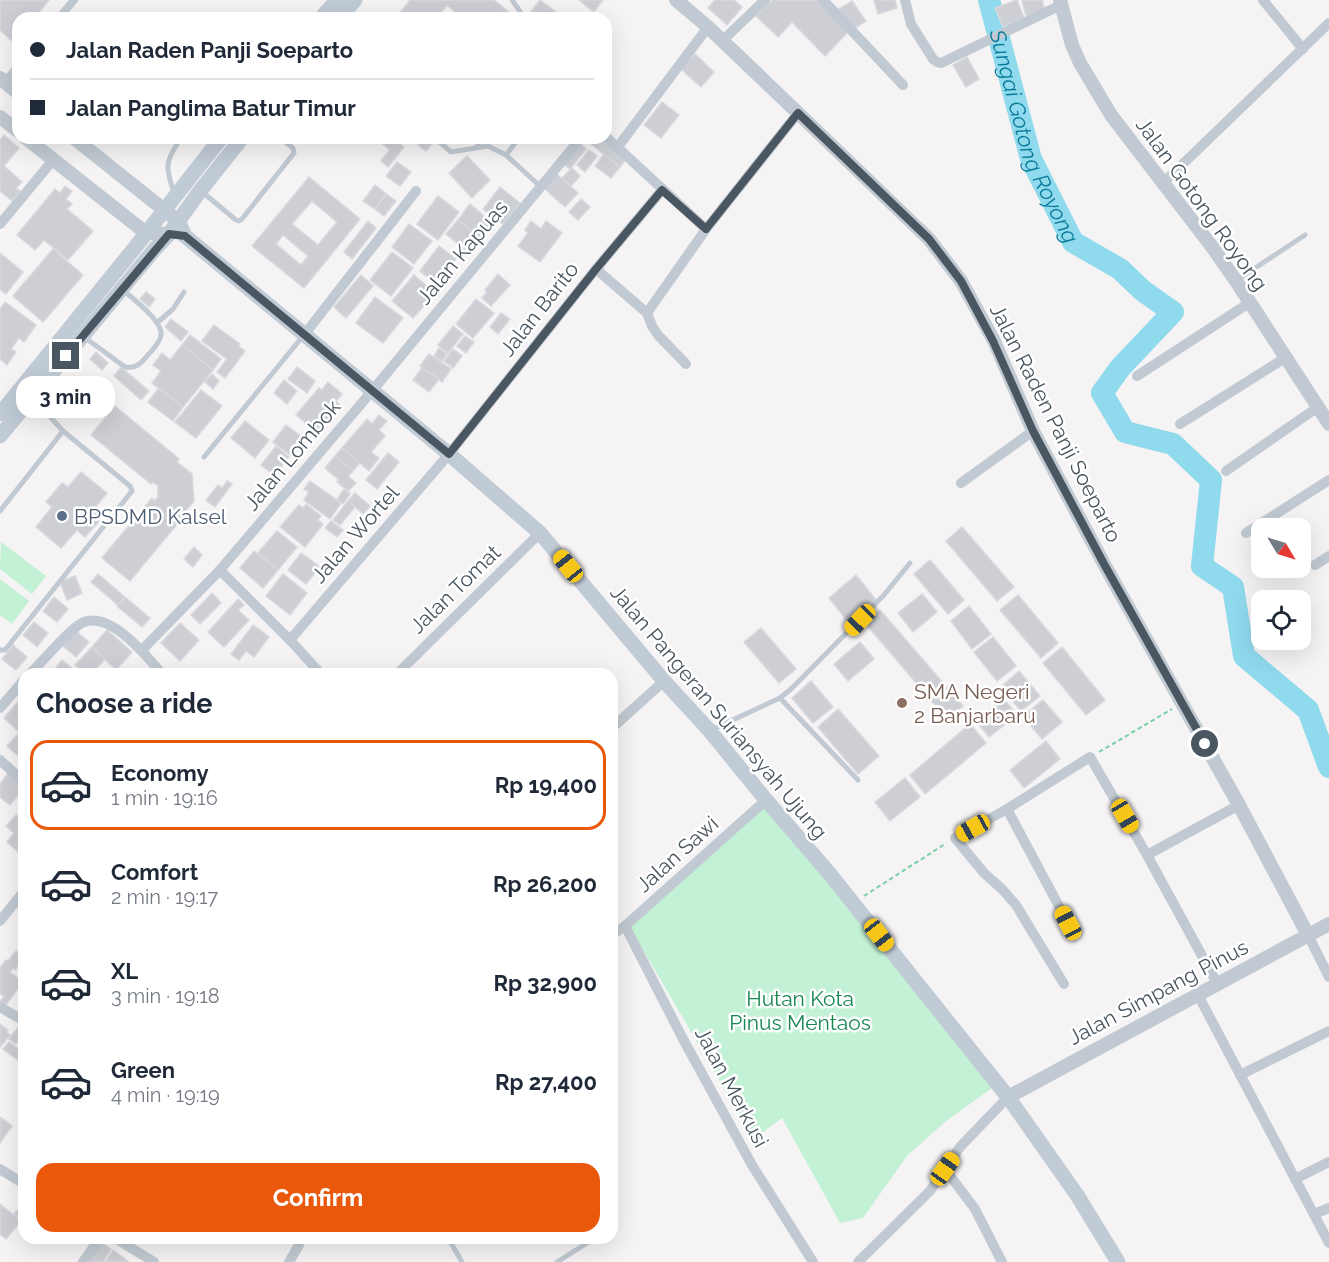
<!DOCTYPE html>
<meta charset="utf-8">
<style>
:root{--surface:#fff;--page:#f2f2f3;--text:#1f2937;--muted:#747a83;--line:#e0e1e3;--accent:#ea580c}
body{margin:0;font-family:Raleway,sans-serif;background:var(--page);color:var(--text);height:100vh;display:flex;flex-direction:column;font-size:22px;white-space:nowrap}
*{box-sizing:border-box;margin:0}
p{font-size:20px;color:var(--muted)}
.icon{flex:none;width:33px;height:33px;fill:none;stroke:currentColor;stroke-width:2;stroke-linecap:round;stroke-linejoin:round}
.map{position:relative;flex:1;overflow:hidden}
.panel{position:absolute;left:18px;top:668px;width:600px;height:576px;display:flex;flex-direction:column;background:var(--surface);border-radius:18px;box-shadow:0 6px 24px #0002}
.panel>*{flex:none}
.banner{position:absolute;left:12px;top:12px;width:600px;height:132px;border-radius:18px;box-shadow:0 6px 24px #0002;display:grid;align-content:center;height:132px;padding:0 18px;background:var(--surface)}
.needle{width:39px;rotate:128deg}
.tools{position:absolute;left:1251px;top:518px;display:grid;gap:12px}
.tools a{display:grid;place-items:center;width:60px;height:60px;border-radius:12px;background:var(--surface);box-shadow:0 6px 24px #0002;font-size:30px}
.end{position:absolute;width:27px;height:27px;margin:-14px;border:8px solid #4a5661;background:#fff;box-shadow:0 0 0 3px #fff}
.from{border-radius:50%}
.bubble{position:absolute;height:42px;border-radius:18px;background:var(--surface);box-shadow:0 6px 24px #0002;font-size:20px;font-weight:700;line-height:42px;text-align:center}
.car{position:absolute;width:18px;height:36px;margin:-18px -9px;border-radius:8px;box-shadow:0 0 4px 2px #0007;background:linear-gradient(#f5c518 24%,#345 0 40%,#f5c518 0 76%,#345 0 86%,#f5c518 0)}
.banner b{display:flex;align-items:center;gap:21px;height:57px;font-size:22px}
.banner b+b{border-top:2px solid var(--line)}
.banner i{width:15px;height:15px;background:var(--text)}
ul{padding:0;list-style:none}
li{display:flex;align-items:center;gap:18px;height:90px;margin:0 12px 9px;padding:0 6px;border:3px solid transparent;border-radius:18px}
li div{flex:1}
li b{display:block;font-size:22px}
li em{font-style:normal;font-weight:700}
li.selected{border-color:var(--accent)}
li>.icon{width:54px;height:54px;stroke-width:1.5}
h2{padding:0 18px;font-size:27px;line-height:72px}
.primary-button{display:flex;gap:12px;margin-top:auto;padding:12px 18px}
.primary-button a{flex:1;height:69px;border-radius:18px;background:var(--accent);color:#fff;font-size:24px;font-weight:700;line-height:69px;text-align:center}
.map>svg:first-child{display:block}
</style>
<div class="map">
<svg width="1329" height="1262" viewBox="0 0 1329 1262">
<rect width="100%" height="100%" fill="#f5f3f3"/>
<!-- green -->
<g fill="#c3f1d5">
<polygon points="1,542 46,576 32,594 0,569"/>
<polygon points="0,579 29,601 12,624 0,615"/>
<polygon points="764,806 850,905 992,1088 945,1122 907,1156 863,1218 840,1223 782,1118 754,1139 629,926"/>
</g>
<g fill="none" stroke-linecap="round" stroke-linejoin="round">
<!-- river -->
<path stroke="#90daee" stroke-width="22" id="s1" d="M989,0L1031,159L1073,242L1120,269L1143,291L1173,312L1120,368L1102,393L1125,432L1173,444L1211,480L1202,566L1233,587L1244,656L1308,710L1329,767"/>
</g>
<!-- building -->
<g fill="#cdcfd5" stroke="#d7d9de" stroke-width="1.5" fill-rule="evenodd">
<polygon points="0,0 49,0 34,18 18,18 18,38 14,43 0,30"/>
<polygon points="410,0 494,0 512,15 509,18 462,18 447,5 437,18 396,18"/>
<polygon points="540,0 557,13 553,18 526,18"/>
<polygon points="579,0 603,0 594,12"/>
<polygon points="715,0 734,0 742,7 727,25 708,8"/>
<polygon points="772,0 820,0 850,30 825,56 792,22 778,37 756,16"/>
<polygon points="874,0 895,0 897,8 878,14"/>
<polygon points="1017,0 1024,18 1003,27 995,8"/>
<polygon points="1022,0 1042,0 1045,10 1026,16"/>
<polygon points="852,1 866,21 852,30 839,9"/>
<polygon points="695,54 714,72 701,87 681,69"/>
<polygon points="967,57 979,79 966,87 953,65"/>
<polygon points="662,102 679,115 661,138 644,125"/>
<polygon points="4,135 19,148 4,166 22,182 16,188 20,191 12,201 0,191 0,140"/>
<polygon points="375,138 393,138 404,147 388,167 381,161 390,150"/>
<polygon points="423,138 431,138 434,141 426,151 418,145"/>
<polygon points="596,138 599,138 626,159 620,167 591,144"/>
<polygon points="580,143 586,149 570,169 563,164"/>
<polygon points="589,150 597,156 585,172 577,165"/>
<polygon points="604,154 620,167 611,178 595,166"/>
<polygon points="467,156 490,180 472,198 449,173"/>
<polygon points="397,162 411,172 400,186 386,176"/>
<polygon points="572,168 580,176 571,186 562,178"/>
<polygon points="557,174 578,193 565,207 544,188"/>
<path d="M309,177L360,219L304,288L252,246ZM312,201L337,222L318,245L292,224ZM283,235L308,256L301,265L276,244Z"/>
<polygon points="375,185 386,194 375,209 363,201"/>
<polygon points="65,186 72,191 66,199 72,204 67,209 93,231 68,260 44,240 35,250 17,235 55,189 60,193"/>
<polygon points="500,187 520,203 503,224 483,209"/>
<polygon points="386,194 396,201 384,216 375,209"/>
<polygon points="438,196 459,212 438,240 417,224"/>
<polygon points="581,199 590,207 578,220 569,212"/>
<polygon points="470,204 492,223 479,238 458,220"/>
<polygon points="458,220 476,235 464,249 446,234"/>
<polygon points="368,221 376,228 352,259 344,252"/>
<polygon points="531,221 541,229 546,221 562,233 540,262 518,246 528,233 525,230"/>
<polygon points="409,224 432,241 414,264 392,247"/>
<polygon points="439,246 456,259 436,284 420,271"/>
<polygon points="53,249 83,275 43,322 13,296"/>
<polygon points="392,252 413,268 391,296 370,280"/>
<polygon points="0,253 23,272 6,294 0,289"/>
<polygon points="498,274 510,285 491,306 482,298 487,292 485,290"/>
<polygon points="361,275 373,286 346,318 334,307"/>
<polygon points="414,275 435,293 413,318 392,301"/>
<polygon points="146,292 155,299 149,307 140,299"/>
<polygon points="375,297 403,318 383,343 356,323"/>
<polygon points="476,299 494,313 473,338 456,324"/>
<polygon points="5,302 36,325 24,342 19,338 11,349 16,352 7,365 0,359 0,309"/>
<polygon points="501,313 510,319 498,334 490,327"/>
<polygon points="171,319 188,332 181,341 165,327"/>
<polygon points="214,325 240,344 238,346 245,351 225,378 217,372 227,359 202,341"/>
<polygon points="453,326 463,334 448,353 438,345"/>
<polygon points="190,335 221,359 213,370 182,345"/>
<polygon points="465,336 474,342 466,353 457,346"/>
<polygon points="182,345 213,370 183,407 152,383 161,371 153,365 162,353 170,360"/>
<polygon points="439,348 447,354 442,361 434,356"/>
<polygon points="453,349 462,356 453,368 444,361"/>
<polygon points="96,352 108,363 102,370 90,359"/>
<polygon points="429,354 451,369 442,382 420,366"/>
<polygon points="121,367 149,391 141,400 114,376"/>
<polygon points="297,367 315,381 307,393 288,379"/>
<polygon points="422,368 439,379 429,392 413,380"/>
<polygon points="212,374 219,381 213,389 205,382"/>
<polygon points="284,380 297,391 287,404 274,393"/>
<polygon points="328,382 342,394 336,401 340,405 318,433 296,415 319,388 322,390"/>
<polygon points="159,388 183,407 173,421 148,402"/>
<polygon points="201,390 222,406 196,438 175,422"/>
<polygon points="66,391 74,397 64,411 56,405"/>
<polygon points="115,406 179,459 177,462 192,474 194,501 181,516 183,517 130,581 102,558 152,498 154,501 158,497 158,486 153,482 151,484 91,435"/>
<polygon points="379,415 387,421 379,430 385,436 371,452 379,458 369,471 342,448 367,419 372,424"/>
<polygon points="245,421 269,440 255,458 231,438"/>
<polygon points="286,425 303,438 290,455 273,442"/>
<polygon points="276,446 289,457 274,475 261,465"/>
<polygon points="342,448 360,463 353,471 335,456"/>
<polygon points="388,453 399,462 377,489 366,480"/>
<polygon points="335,456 353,471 348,476 356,483 348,491 337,482 339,480 325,468"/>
<polygon points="81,472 107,493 93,510 102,518 85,537 77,530 61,548 36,527 52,507 46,502 62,483 68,487"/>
<polygon points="227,481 232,484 215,507 206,500 218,485 222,488"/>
<polygon points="310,481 341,503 330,519 304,500 309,492 304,489"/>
<polygon points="344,489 350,494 343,504 337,499"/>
<polygon points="355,493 370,506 363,514 348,501"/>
<polygon points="348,501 355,507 340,525 333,520"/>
<polygon points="306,504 321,516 318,520 323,524 305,547 280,527 299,505 303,508"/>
<polygon points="331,521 343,530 337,537 325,528"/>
<polygon points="962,527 1014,587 997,601 946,541"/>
<polygon points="277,531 297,547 278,570 258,553"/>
<polygon points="194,547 202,555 193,567 184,559"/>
<polygon points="254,551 278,570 263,588 240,568"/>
<polygon points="301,553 320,567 306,584 288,570"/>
<polygon points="930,560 964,600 948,614 914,574"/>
<polygon points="98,574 125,597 118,605 91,582"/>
<polygon points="283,574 307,593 290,615 266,596"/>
<polygon points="856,575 876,600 848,622 829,598"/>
<polygon points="75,576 82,593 67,600 60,582"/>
<polygon points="212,593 221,603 200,624 191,615"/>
<polygon points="922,594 937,612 913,632 898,613"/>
<polygon points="1018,595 1058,643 1041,658 1000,610"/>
<polygon points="54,597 68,609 57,622 43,611"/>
<polygon points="125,597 150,618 142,627 117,606"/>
<polygon points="238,599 244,605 238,610 249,620 224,647 208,632"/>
<polygon points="969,606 991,634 972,649 951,621"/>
<polygon points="880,610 963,706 947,719 865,623"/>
<polygon points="34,622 48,633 37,647 23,635"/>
<polygon points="180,623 199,640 180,661 161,643"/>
<polygon points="253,625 269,637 254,657 246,651 239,660 231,654"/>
<polygon points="761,628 796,669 779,683 744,642"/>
<polygon points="107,630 132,652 116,670 92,647"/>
<polygon points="76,631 89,642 76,657 63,646"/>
<polygon points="993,637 1016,666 997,681 974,652"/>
<polygon points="860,642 874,659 848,681 834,664"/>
<polygon points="13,645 27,657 16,670 2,659"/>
<polygon points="92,647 105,659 91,674 84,674 75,665"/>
<polygon points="1062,647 1105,700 1086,715 1043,663"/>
<polygon points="62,660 78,673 77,674 51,674"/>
<polygon points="1019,671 1040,696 1021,711 1001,687"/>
<polygon points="811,681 833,707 813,723 792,698"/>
<polygon points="24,695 24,724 18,731 4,718"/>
<polygon points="1003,698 1017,715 989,737 976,721"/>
<polygon points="1043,700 1062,722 1042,739 1023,716"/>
<polygon points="838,709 879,756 858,774 818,727"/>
<polygon points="970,724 986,743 925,794 910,775"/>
<polygon points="17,735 24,741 24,747 17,755 7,746"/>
<polygon points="1046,741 1060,759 1024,788 1010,770"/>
<polygon points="9,772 24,784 24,788 10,805 0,797 0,784"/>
<polygon points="905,778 920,797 890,821 875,802"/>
<polygon points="16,815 24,822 24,857 7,842 14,833 6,826"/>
<polygon points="16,951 24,958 15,970 13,968 10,972 23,982 5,1006 0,1002 4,996 0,994 0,968 6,960 8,961"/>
<polygon points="0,1024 8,1030 6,1032 10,1035 0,1047"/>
<polygon points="19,1026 24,1030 24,1033 16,1044 9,1039"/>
<polygon points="9,1042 24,1053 24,1065 3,1049"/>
<polygon points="0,1117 12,1126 0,1143"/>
<polygon points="0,1204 21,1221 6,1239 0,1234"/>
<polygon points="22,1205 24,1207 24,1220 23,1221 14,1214"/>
<polygon points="99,1241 111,1249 103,1262 86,1262"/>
<polygon points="113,1250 128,1261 127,1262 105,1262"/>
</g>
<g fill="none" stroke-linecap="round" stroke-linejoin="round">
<!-- path -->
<g stroke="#7ad0a6" stroke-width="2" stroke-dasharray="4.5 3" stroke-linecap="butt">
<polyline points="1099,752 1172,709"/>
<polyline points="864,896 945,844"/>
</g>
<!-- service -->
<g stroke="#c1cad2" stroke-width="5">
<polyline points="512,0 521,13 521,18"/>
<polyline points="435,138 451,152 488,146 506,155 541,187"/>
<polyline points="477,147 482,138"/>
<polyline points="506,155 519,138"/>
<polyline points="201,191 236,220 239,221 242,219 294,153 293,148 280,138"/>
<path d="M174,193C165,164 165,163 181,138"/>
<polyline points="1237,280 1305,235"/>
<polyline points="158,322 173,309 184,292"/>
<path d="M84,337L125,367C137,369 141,363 148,355C153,349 160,343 161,335C163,321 133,299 123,290"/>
<polyline points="204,457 303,336"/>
<polyline points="0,511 63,431"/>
<polyline points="0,650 5,650 132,491 130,486 63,431 34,399"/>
<polyline points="780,698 858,780"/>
<polyline points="711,730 780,698 791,689 884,595 910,563"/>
<polyline points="448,1238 462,1262"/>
<polyline points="557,1262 595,1238"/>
</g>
<!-- pedestrian -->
<g stroke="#c1cad2" stroke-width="8">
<polyline points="59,18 74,0"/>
<polyline points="5,82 18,66"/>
</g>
<!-- minor -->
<g stroke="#c1cad2" stroke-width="10">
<polyline points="823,0 903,85"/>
<polyline points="905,0 911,24 933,59 937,62 941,63 1061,5"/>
<polyline points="1263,0 1303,49"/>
<polyline points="722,41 765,0"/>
<polyline points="606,137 706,229"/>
<polyline points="617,148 708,27"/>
<polyline points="1162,184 1329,23"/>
<polyline points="0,224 53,160"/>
<polyline points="596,269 647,313 652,326 658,335 686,364"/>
<polyline points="647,313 706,229 798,113"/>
<polyline points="304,335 416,191"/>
<polyline points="1137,376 1249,303"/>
<polyline points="1180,424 1285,358"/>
<polyline points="1226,471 1318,407"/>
<polyline points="961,483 1033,431"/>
<polyline points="1246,533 1329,480"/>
<polyline points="1315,565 1329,556"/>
<polyline points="220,570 290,640 321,674"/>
<polyline points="290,640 449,454 596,269 662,190"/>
<polyline points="142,650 220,570 372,391 581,138"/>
<path d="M30,674C41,663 72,626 84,622C111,612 146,655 162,674"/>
<polyline points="397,674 540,533"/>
<polyline points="0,708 24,680"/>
<polyline points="612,728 664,681"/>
<polyline points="0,760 24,782"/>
<polyline points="1007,809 1068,923"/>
<polyline points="1147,855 1239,805"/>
<polyline points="0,921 24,891"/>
<polyline points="625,926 683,1039 752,1165 813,1262"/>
<polyline points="612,935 625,926 766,800"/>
<polyline points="1308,935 1329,977"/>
<polyline points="1064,984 1016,905 1002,889 984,873 955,838 1007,809 1090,757 1147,855 1218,985"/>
<polyline points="1198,995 1329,1243"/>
<polyline points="0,1007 24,1021"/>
<polyline points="1240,1075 1329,1031"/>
<polyline points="0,1169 24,1184"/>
<polyline points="945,1169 975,1209 1002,1262"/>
<polyline points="1295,1179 1329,1162"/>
<polyline points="1314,1214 1329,1208"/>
<polyline points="115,1238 154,1262"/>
<polyline points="83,1262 100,1238"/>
<polyline points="289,1262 299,1245"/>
<polyline points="858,1262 930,1191 960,1147 1008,1097"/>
</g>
<!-- tertiary -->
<g stroke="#c1cad2" stroke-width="14">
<polyline points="676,0 708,27 798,113 929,239 961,281 994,341 1033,431 1104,564 1239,805 1308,935"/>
<polyline points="1060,0 1072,45 1080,63 1111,115 1213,248 1236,281 1329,424"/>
<polyline points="0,78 18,93"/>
<polyline points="0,117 18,131"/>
<polyline points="26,138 146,233 169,234"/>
<polyline points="74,138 178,221"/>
<polyline points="1008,1097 1329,924"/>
</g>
<!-- secondary -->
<g stroke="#c1cbd6" stroke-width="15">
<polyline points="321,18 337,0"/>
<polyline points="340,18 355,0"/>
<polyline points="178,221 185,236 191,241 449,454 540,533 664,681 709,730 766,800 829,873 1008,1097 1077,1195 1118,1262"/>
<polyline points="0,414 137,245 221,138"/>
<polyline points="0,436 154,250 169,234 200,191 242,138"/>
</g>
</g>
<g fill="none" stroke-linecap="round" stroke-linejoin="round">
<!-- route -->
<polyline stroke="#4a5661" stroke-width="8" points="66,356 169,234 185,236 449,454 596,269 662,190 706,229 798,113 929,239 961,281 993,341 1033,431 1104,564 1205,744"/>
</g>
<!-- markers -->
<circle fill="#5c6f8a" stroke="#fff" stroke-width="2" cx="62" cy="516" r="6"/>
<circle fill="#8d6e63" stroke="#fff" stroke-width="2" cx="902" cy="703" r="6"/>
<g text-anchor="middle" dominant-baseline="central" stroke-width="5" stroke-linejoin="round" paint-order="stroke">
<!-- street labels -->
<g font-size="21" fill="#4a5661" stroke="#fff">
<text transform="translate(1202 204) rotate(54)">Jalan Gotong Royong</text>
<text transform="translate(462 252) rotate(-50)">Jalan Kapuas</text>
<text transform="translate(539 309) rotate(-52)">Jalan Barito</text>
<text transform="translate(1056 423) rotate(63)">Jalan Raden Panji Soeparto</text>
<text transform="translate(292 455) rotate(-50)">Jalan Lombok</text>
<text transform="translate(355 534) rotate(-49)">Jalan Wortel</text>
<text transform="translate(455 589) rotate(-44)">Jalan Tomat</text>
<text transform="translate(719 712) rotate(50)">Jalan Pangeran Suriansyah Ujung</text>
<text transform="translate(677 854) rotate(-42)">Jalan Sawi</text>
<text transform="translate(1158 992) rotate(-28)">Jalan Simpang Pinus</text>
<text transform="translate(732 1087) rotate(62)">Jalan Merkusi</text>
</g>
<!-- service labels -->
<g font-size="21" fill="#4e5e75" stroke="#fff" text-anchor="start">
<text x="74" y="516">BPSDMD Kalsel</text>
</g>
<!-- education labels -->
<g font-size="21" fill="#785e54" stroke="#fff" text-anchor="start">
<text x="914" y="691">SMA Negeri<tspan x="914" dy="24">2 Banjarbaru</tspan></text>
</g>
<!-- park labels -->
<g font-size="21" fill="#17864f" stroke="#fff">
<text x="800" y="998">Hutan Kota<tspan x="800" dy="24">Pinus Mentaos</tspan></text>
</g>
<!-- water labels -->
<g font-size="22" font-style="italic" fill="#0c7c9b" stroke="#fff">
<text stroke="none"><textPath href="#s1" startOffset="144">Sungai Gotong Royong</textPath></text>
</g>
</g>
</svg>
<div class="tools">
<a><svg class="needle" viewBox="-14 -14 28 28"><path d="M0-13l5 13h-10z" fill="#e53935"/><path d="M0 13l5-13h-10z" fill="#747a83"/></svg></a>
<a><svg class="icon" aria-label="locate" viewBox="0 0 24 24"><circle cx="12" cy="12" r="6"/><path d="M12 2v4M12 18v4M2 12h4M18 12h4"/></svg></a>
</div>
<i class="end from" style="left:1205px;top:744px"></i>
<i class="end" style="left:66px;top:356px"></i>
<div class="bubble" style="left:16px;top:376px;width:99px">3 min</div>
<i class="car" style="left:568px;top:566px;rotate:321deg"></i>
<i class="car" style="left:860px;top:620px;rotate:224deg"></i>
<i class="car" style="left:1125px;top:816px;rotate:150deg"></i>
<i class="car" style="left:973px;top:828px;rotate:241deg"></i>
<i class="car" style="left:1068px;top:923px;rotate:332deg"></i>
<i class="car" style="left:879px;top:935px;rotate:142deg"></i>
<i class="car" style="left:945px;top:1169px;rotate:35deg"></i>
<div class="banner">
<b><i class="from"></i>Jalan Raden Panji Soeparto</b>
<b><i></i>Jalan Panglima Batur Timur</b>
</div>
<section class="panel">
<h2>Choose a ride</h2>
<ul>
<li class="selected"><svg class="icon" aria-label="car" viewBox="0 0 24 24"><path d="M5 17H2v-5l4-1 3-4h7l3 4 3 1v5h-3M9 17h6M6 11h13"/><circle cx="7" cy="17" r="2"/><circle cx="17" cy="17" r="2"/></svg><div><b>Economy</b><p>1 min · 19:16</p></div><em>Rp 19,400</em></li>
<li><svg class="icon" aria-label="car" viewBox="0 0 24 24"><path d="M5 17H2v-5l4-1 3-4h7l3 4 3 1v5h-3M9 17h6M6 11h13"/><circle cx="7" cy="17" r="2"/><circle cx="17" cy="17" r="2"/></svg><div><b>Comfort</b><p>2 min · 19:17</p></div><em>Rp 26,200</em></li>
<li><svg class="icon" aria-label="car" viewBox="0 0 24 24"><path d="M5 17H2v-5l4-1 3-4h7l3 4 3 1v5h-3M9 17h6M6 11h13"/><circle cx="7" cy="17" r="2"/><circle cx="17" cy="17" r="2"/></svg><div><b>XL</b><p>3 min · 19:18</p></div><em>Rp 32,900</em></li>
<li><svg class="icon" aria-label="car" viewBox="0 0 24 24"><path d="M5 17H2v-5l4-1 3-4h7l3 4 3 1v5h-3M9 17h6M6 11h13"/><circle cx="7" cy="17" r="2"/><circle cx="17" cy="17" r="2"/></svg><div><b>Green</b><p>4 min · 19:19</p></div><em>Rp 27,400</em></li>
</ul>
<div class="primary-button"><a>Confirm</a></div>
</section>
</div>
